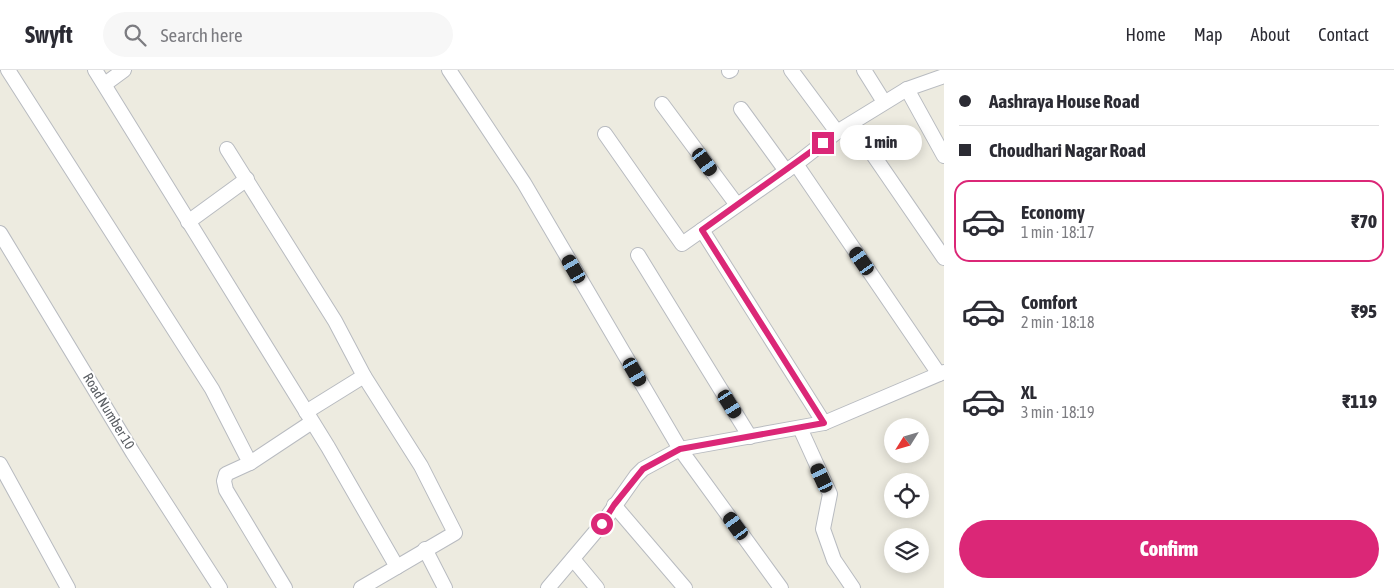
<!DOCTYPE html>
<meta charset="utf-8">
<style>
:root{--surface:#fff;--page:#f7f7f7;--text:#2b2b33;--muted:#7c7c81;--line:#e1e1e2;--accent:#db2777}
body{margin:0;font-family:"Asap Condensed",sans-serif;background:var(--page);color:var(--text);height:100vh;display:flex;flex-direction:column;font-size:19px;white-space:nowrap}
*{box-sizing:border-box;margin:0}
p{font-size:16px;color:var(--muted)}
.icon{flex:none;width:28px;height:28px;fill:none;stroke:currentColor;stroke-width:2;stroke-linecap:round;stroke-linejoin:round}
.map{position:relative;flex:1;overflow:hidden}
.panel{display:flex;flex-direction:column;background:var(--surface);width:450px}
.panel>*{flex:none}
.top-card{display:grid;align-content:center;height:110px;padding:0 15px;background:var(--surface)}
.needle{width:32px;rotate:233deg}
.controls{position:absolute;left:884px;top:348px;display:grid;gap:10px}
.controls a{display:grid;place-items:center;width:45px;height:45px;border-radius:50%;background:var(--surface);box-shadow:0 2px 12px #0003;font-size:25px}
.end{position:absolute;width:22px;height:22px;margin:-11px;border:6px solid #db2777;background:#fff;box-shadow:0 0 0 2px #fff}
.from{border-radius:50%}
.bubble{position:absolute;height:35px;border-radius:18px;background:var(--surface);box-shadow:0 2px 12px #0003;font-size:16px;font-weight:800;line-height:35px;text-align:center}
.car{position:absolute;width:15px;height:30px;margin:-15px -8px;border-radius:6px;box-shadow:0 0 4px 1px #0007;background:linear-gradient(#222 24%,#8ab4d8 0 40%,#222 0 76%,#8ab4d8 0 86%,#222 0)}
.top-card b{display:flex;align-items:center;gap:18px;height:48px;font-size:19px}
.top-card b+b{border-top:1px solid var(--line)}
.top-card i{width:12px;height:12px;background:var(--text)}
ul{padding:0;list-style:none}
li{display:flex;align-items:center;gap:15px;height:82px;margin:0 10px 8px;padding:0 5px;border:2px solid transparent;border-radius:15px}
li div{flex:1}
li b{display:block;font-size:19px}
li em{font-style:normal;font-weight:800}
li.active{border-color:var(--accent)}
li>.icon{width:45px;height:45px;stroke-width:1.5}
.primary-button{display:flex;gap:10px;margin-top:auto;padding:10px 15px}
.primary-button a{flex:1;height:58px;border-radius:30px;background:var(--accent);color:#fff;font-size:20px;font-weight:800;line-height:58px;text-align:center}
header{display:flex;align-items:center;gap:30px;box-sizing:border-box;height:70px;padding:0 25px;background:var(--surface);border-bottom:1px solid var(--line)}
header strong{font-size:24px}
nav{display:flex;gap:28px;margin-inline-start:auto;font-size:18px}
.search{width:350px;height:45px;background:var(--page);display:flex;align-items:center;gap:12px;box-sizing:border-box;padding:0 18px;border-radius:28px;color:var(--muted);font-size:19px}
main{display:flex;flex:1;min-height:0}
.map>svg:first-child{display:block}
</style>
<header>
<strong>Swyft</strong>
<div class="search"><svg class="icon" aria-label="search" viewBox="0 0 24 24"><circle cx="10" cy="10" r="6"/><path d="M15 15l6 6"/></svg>Search here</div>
<nav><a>Home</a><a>Map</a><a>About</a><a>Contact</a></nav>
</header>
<main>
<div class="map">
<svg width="944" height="518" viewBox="0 0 944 518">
<rect width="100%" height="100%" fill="#edebe0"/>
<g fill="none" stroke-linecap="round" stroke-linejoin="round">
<!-- street casing -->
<g stroke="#b8bbc0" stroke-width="16">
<g id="street">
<polyline points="8,0 212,319 250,393 226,404 224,411 226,420 285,518"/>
<polyline points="95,0 328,377 397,497"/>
<polyline points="449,0 524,113 680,379 781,518"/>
<polyline points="791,0 837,62"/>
<polyline points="864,0 884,32"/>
<polyline points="729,1 731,0"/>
<polyline points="105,14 124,0"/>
<polyline points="907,19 944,86"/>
<polyline points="662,34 737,135"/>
<polyline points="741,39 786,101"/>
<polyline points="852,54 944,188"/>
<polyline points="605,64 682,174 796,94 837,62 907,19 944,6"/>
<polyline points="227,79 335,251 364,306 421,396 455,463 361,518"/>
<polyline points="796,94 939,304"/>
<polyline points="188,152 247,109"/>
<polyline points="702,160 824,353"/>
<polyline points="0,163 133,383 220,518"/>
<polyline points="638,185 750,367"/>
<polyline points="306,342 364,306"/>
<polyline points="800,358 830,424 823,459 834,490 853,518"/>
<polyline points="250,393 312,352"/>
<polyline points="0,394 68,518"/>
<polyline points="614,435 685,518"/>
<polyline points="425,479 445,518"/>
<polyline points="573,489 597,518"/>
<polyline points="548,518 602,454 636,406 643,399 680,379 824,353 944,302"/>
</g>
</g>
<!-- street -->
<use href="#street" stroke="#fff" stroke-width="14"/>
</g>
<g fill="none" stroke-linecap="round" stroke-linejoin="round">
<!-- route -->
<polyline stroke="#db2777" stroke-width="6" points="602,454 614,435 643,399 680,379 824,353 702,160 823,73"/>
</g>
<g text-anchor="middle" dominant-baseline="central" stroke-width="4" stroke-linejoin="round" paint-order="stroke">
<!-- street labels -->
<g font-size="14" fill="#595d62" stroke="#fff">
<text transform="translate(109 341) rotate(59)">Road Number 10</text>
</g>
</g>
</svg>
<div class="controls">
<a><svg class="needle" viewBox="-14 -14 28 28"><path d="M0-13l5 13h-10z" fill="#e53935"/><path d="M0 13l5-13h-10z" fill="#7c7c81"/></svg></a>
<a><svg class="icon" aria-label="locate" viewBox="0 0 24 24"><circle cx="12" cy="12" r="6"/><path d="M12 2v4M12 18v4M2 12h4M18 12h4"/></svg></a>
<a><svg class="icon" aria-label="layers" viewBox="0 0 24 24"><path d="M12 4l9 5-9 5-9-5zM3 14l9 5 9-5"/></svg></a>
</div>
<i class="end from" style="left:602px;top:454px"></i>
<i class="end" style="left:823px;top:73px"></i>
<div class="bubble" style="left:840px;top:55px;width:82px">1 min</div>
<i class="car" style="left:705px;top:92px;rotate:144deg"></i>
<i class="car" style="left:862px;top:191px;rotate:325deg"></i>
<i class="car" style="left:574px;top:199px;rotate:330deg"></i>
<i class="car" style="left:635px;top:302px;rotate:150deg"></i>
<i class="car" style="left:730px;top:334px;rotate:148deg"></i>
<i class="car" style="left:822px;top:408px;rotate:335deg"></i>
<i class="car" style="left:736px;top:456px;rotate:324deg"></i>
</div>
<section class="panel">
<div class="top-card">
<b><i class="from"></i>Aashraya House Road</b>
<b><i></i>Choudhari Nagar Road</b>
</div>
<ul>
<li class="active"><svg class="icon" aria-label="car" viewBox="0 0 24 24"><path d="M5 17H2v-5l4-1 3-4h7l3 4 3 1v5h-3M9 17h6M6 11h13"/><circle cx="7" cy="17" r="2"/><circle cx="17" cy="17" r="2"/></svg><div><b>Economy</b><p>1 min · 18:17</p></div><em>₹70</em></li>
<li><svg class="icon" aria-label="car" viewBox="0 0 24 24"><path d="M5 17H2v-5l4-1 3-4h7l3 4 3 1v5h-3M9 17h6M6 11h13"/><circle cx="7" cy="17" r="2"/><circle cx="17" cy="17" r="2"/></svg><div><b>Comfort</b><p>2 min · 18:18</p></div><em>₹95</em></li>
<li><svg class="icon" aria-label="car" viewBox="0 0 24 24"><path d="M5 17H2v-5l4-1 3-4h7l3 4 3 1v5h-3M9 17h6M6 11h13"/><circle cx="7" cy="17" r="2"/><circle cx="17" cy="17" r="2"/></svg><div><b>XL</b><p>3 min · 18:19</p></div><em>₹119</em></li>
</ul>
<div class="primary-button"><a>Confirm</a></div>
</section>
</main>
